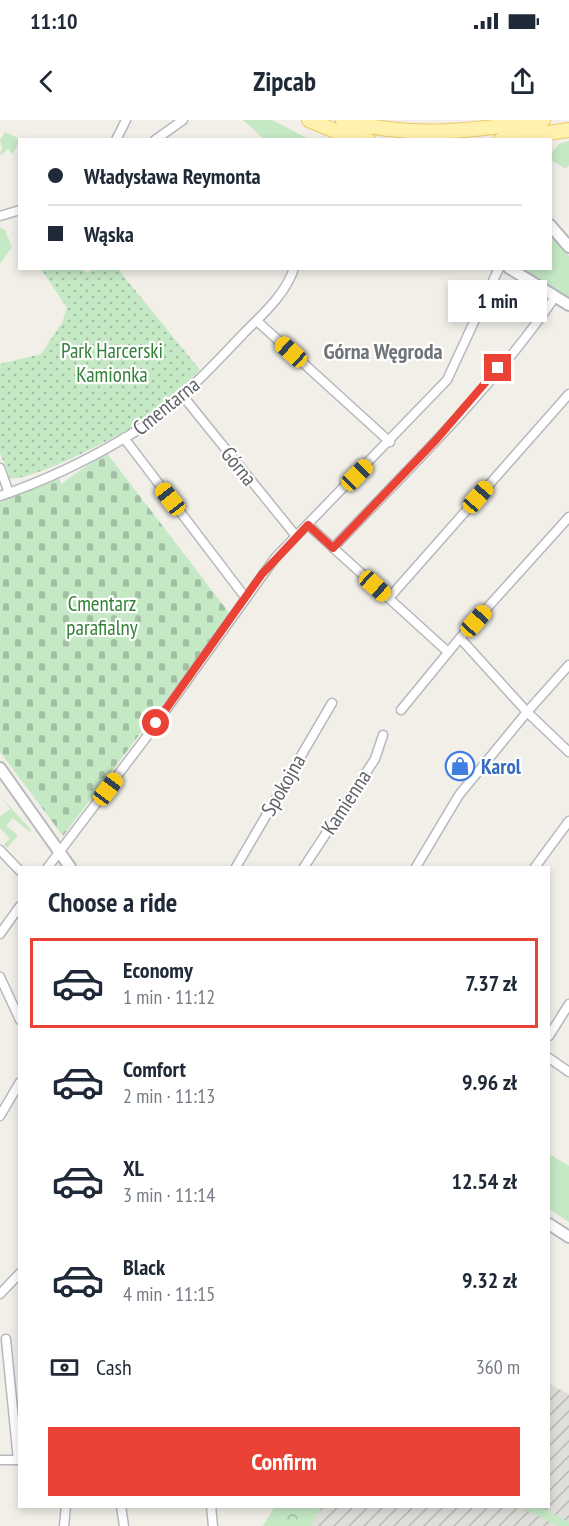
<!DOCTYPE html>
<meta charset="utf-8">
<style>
:root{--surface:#fff;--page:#f2f2f3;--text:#1f2937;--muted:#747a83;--line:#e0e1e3;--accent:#ea4335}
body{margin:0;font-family:"PT Sans Narrow",sans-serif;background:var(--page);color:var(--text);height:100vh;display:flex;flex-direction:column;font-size:22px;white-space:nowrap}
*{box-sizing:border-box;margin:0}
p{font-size:20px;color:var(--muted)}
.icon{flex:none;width:33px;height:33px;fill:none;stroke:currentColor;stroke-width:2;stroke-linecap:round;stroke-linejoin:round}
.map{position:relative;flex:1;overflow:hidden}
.details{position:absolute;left:18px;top:746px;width:532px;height:642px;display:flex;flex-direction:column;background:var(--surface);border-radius:0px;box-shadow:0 3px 9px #0003}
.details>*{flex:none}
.hud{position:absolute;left:18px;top:18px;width:534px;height:132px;border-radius:0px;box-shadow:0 3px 9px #0003;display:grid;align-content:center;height:132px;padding:0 30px;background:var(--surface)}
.end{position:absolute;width:27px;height:27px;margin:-14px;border:8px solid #ea4335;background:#fff;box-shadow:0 0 0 3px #fff}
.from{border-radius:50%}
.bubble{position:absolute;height:42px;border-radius:0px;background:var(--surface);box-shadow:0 3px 9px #0003;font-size:20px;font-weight:700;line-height:42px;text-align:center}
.car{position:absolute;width:18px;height:36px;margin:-18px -9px;border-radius:8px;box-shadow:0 0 4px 2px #0007;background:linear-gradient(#f5c518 24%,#345 0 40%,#f5c518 0 76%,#345 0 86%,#f5c518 0)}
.hud b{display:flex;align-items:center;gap:21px;height:57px;font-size:22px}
.hud b+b{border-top:2px solid var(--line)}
.hud i{width:15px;height:15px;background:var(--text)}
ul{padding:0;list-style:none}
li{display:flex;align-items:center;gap:18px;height:90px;margin:0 12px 9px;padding:0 18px;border:3px solid transparent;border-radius:0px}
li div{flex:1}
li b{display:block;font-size:22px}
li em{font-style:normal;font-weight:700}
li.on{border-color:var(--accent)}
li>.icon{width:54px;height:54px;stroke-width:1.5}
h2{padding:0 30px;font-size:27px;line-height:72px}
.pay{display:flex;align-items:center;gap:15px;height:66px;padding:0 30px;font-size:22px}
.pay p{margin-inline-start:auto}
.cta{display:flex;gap:12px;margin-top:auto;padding:12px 30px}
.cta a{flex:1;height:69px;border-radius:0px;background:var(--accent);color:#fff;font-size:24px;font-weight:700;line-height:69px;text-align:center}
.status{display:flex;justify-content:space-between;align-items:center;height:42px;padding:0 30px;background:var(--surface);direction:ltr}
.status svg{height:16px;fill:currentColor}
header{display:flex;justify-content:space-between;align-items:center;height:78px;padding:0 30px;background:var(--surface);font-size:27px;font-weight:700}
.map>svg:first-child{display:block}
</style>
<div class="status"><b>11:10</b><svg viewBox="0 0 49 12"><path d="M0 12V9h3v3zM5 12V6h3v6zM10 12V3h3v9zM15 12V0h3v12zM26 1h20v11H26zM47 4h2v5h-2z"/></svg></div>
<header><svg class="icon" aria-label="back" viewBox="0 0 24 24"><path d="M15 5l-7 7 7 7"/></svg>Zipcab<svg class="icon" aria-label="share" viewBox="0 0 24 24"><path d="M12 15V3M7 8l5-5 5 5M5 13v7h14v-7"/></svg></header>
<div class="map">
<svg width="569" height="1406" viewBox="0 0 569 1406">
<defs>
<pattern id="industrial-furrows" width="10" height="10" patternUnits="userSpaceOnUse" patternTransform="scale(1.5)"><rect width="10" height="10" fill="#e0deda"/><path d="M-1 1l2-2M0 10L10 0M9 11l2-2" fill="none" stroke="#b9b8b5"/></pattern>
<pattern id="forest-crowns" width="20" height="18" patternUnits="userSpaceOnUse" patternTransform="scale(1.5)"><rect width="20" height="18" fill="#c5e8c5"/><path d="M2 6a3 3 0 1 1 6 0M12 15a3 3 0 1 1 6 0" fill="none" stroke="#a3c0a4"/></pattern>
<pattern id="cemetery-stones" width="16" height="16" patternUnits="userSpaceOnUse" patternTransform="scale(1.5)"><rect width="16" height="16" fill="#c5e8c5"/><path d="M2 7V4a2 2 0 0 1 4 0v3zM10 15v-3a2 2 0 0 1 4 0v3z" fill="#a3c0a4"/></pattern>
<pattern id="park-dots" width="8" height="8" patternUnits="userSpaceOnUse" patternTransform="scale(1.5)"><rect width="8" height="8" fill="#c5e8c5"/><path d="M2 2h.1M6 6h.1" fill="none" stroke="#a3c0a4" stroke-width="1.8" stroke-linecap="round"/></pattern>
</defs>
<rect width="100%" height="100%" fill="#f1efe8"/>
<!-- industrial -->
<polygon fill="url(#industrial-furrows)" points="549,1264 569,1274 569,1406 311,1406 322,1386 549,1386"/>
<!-- grass -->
<g fill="#c5e8c5">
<polygon points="243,0 272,0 309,19 264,19"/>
<polygon points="5,12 20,19 13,34 8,29 0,36 2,28 0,20"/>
<polygon points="569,21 569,45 566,49 551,40 551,34 559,24"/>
<polygon points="0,107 5,110 12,127 0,144"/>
<polygon points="551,114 569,136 569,181 517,149 550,148"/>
<polygon points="2,678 31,710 30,712 13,698 6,706 18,715 7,728 4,724 10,719 0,708 0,697 10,689"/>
<polygon points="549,1034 569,1046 569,1102 549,1089"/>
<polygon points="518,1386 538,1386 569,1402 569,1406 558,1406"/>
</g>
<!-- forest -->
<polygon fill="url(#forest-crowns)" points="275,1386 322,1386 311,1406 263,1406"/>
<!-- cemetery -->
<polygon fill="url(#cemetery-stones)" points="106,332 230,494 63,716 0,632 0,382 59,357 61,364"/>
<!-- park -->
<path fill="url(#park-dots)" d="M117,148L200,250C180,269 159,288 137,304C117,317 30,362 10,358L0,333V244L41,234L62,203L67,188L41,149H82L87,153L94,149Z"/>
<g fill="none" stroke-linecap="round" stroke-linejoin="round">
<!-- minor casing -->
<g stroke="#b5b8bc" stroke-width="11">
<g id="minor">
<polyline points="116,20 126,0"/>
<polyline points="155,20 183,0"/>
<polyline points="0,96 20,90"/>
<polyline points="257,201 390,322"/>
<polyline points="182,275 296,416"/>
<polyline points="124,318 245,477"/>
<polyline points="0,348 9,373"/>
<path d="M0,376C44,361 88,340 128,316C171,291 210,249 244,213C262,195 286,174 294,148"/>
<polyline points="308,405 448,532"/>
<path d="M333,428C409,348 492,269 555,177"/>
<polyline points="389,478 569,274"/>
<polyline points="460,518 527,592 569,632"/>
<polyline points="401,590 460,518 569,397"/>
<polyline points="0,730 20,751"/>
<polyline points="48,747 145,619 275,438 447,260 499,148"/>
<polyline points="236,747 332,583"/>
<polyline points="304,747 375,639 383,615"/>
<polyline points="416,747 459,675 527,592 569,545"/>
<polyline points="535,747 569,701"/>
<polyline points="0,814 20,786"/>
<polyline points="0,857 20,900"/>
<polyline points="549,916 569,884"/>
<polyline points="549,938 569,952"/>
<polyline points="0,996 20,962"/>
<polyline points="0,1174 20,1153"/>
<polyline points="6,1219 18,1340"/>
<polyline points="0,1340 20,1340"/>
<polyline points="121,1386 124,1406"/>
<polyline points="211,1386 213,1406"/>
<polyline points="64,1406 66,1386"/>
</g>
</g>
<!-- tertiary casing -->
<g stroke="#b5b8bc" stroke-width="14">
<g id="tertiary">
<polyline points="550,105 569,127"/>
<polyline points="509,148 569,185"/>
<polyline points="0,648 70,747"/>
<polyline points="549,1104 569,1117"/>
</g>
</g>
<!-- primary casing -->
<g stroke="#f2c960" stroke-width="16">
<g id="primary">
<polyline points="309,0 345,15 368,20"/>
<path d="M343,0C409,19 476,11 543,0"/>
<polyline points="501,20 569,10"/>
</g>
</g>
<!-- minor -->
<use href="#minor" stroke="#fff" stroke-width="8"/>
<!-- tertiary -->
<use href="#tertiary" stroke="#fff" stroke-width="10"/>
<!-- primary -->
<use href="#primary" stroke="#fff2af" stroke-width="14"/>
</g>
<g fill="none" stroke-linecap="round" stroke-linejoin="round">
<!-- route -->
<polyline stroke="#ea4335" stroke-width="8" points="156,603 262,454 308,405 333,428 436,320 498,248"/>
</g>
<!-- icons -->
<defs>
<g id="shop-ring" transform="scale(1.5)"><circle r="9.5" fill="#fff" stroke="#3f7fe0" stroke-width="1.5"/><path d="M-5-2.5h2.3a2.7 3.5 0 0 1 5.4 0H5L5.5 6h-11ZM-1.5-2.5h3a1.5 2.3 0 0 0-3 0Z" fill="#3f7fe0"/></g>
</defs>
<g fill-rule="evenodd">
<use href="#shop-ring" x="460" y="646"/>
</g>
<g text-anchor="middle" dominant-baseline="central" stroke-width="4.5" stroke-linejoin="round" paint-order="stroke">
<!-- park labels -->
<g font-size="21" fill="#348238" stroke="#fff">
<text x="112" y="230">Park Harcerski<tspan x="112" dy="24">Kamionka</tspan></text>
<text x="102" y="483">Cmentarz<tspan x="102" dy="24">parafialny</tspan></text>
</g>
<!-- street labels -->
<g font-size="21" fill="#5f6368" stroke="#fff">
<text transform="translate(166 286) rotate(-39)">Cmentarna</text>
<text transform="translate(239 346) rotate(51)">Górna</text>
<text transform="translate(283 665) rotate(-60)">Spokojna</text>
<text transform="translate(346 682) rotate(-57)">Kamienna</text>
</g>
<!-- shop labels -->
<g font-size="21" font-weight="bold" fill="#366cbe" stroke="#fff" text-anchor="start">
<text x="481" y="646">Karol</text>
</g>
<!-- neighbourhood labels -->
<g font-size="22" font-weight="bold" fill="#70757a" stroke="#fff">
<text x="383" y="231">Górna Węgroda</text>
</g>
</g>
</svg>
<i class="end from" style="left:156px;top:603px"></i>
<i class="end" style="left:498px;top:248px"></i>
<div class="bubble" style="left:448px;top:160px;width:99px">1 min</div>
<i class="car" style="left:291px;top:232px;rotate:312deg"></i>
<i class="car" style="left:357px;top:355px;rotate:45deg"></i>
<i class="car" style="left:478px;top:377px;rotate:41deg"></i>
<i class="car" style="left:170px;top:379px;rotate:322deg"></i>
<i class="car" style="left:375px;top:466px;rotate:132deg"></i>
<i class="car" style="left:476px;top:501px;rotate:42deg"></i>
<i class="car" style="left:108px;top:669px;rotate:37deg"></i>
<div class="hud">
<b><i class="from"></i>Władysława Reymonta</b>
<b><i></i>Wąska</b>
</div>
<section class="details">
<h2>Choose a ride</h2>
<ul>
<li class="on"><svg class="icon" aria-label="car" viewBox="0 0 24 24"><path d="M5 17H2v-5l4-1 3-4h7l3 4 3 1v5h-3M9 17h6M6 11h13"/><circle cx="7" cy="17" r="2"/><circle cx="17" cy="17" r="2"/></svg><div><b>Economy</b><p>1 min · 11:12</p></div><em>7.37 zł</em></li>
<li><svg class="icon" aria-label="car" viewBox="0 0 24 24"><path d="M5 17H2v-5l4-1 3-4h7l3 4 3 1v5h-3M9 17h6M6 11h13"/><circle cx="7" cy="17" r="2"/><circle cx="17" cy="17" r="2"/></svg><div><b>Comfort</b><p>2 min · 11:13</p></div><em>9.96 zł</em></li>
<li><svg class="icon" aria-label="car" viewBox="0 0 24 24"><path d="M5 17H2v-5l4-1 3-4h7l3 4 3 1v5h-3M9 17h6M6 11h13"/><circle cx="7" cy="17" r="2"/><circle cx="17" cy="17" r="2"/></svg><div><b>XL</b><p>3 min · 11:14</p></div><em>12.54 zł</em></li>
<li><svg class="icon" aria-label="car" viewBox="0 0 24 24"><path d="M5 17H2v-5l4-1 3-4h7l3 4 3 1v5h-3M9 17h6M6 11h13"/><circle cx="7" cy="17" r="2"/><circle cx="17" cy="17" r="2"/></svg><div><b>Black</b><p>4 min · 11:15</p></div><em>9.32 zł</em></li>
</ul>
<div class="pay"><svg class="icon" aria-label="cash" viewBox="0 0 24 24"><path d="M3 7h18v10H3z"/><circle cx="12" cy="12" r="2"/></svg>Cash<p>360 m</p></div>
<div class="cta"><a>Confirm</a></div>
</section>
</div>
